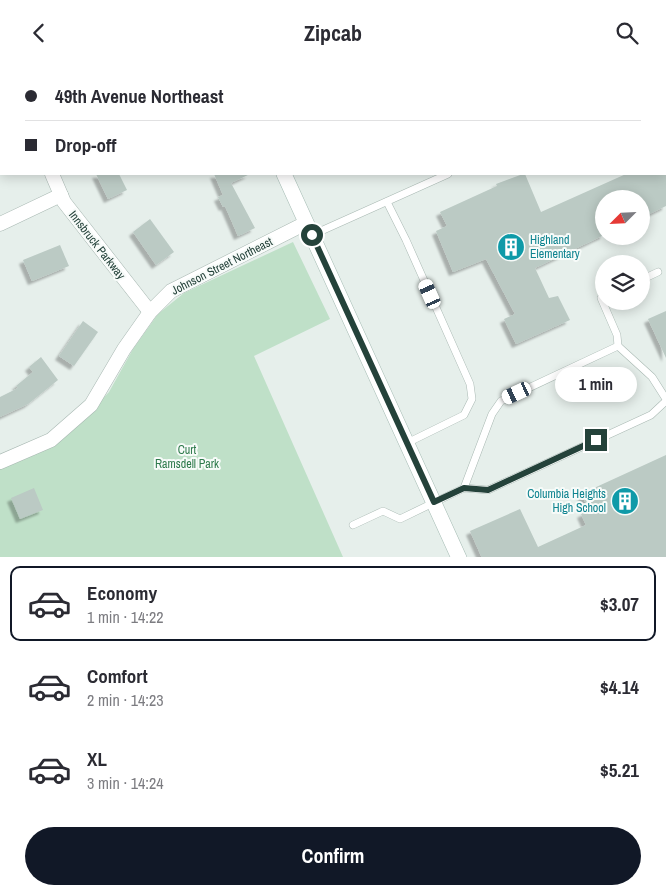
<!DOCTYPE html>
<meta charset="utf-8">
<style>
:root{--surface:#fff;--page:#f7f7f7;--text:#2b2b33;--muted:#7c7c81;--line:#e1e1e2;--accent:#111827}
body{margin:0;font-family:"Archivo Narrow",sans-serif;background:var(--page);color:var(--text);height:100vh;display:flex;flex-direction:column;font-size:19px;white-space:nowrap}
*{box-sizing:border-box;margin:0}
p{font-size:16px;color:var(--muted)}
.icon{flex:none;width:28px;height:28px;fill:none;stroke:currentColor;stroke-width:2;stroke-linecap:round;stroke-linejoin:round}
.map{position:relative;height:492px;overflow:hidden}
.side{display:flex;flex-direction:column;background:var(--surface);flex:1}
.side>*{flex:none}
.hud{position:absolute;left:0px;top:0px;width:666px;height:110px;box-shadow:0 2px 12px #0003;display:grid;align-content:center;height:110px;padding:0 25px;background:var(--surface)}
.needle{width:32px;rotate:246deg}
.tools{position:absolute;left:595px;top:125px;display:grid;gap:10px}
.tools a{display:grid;place-items:center;width:55px;height:55px;border-radius:50%;background:var(--surface);box-shadow:0 2px 12px #0003;font-size:25px}
.end{position:absolute;width:22px;height:22px;margin:-11px;border:6px solid #24423a;background:#fff;box-shadow:0 0 0 2px #fff}
.from{border-radius:50%}
.bubble{position:absolute;height:35px;border-radius:18px;background:var(--surface);box-shadow:0 2px 12px #0003;font-size:16px;font-weight:800;line-height:35px;text-align:center}
.car{position:absolute;width:15px;height:30px;margin:-15px -8px;border-radius:6px;box-shadow:0 0 4px 1px #0007;background:linear-gradient(#fff 24%,#345 0 40%,#fff 0 76%,#345 0 86%,#fff 0)}
.hud b{display:flex;align-items:center;gap:18px;height:48px;font-size:19px}
.hud b+b{border-top:1px solid var(--line)}
.hud i{width:12px;height:12px;background:var(--text)}
ul{padding:9px 0 0;list-style:none}
li{display:flex;align-items:center;gap:15px;height:75px;margin:0 10px 8px;padding:0 15px;border:2px solid transparent;border-radius:10px}
li div{flex:1}
li b{display:block;font-size:19px}
li em{font-style:normal;font-weight:800}
li.on{border-color:var(--accent)}
li>.icon{width:45px;height:45px;stroke-width:1.5}
.primary-button{display:flex;gap:10px;margin-top:auto;padding:10px 25px}
.primary-button a{flex:1;height:58px;border-radius:30px;background:var(--accent);color:#fff;font-size:20px;font-weight:800;line-height:58px;text-align:center}
header{display:flex;justify-content:space-between;align-items:center;height:65px;padding:0 25px;background:var(--surface);font-size:22px;font-weight:800}
.map>svg:first-child{display:block}
</style>
<header><svg class="icon" aria-label="back" viewBox="0 0 24 24"><path d="M15 5l-7 7 7 7"/></svg>Zipcab<svg class="icon" aria-label="search" viewBox="0 0 24 24"><circle cx="10" cy="10" r="6"/><path d="M15 15l6 6"/></svg></header>
<div class="map">
<svg width="666" height="493" viewBox="0 0 666 493">
<defs>
<filter id="shadow"><feDropShadow dx="-4" dy="4" stdDeviation="1" flood-color="#0004"/></filter>
</defs>
<rect width="100%" height="100%" fill="#e6efeb"/>
<!-- green -->
<polygon fill="#bfe0c8" points="293,177 330,254 254,291 343,492 0,492 0,402 68,370 109,327 133,284 158,249 184,228"/>
<!-- building -->
<g fill="#bbcac4" filter="url(#shadow)">
<polygon points="96,109 119,109 127,125 108,134"/>
<polygon points="214,109 250,109 231,118 255,163 238,171 225,141 223,142 218,132 223,130"/>
<polygon points="523,109 525,109 541,147 626,109 666,109 666,141 641,153 641,134 604,134 604,170 535,203 549,233 558,231 570,255 516,279 504,254 515,249 486,194 453,207 436,166 447,161 440,147 497,121 496,119"/>
<polygon points="150,154 174,187 156,200 133,167"/>
<polygon points="60,180 69,201 32,216 23,195"/>
<polygon points="666,246 666,293 648,254"/>
<polygon points="83,256 98,267 74,301 59,291"/>
<polygon points="41,292 58,315 28,339 0,352 0,332 18,323 16,321 33,307 29,302"/>
<polygon points="666,390 666,493 482,493 470,466 520,444 538,482 586,460 581,449 589,445 581,429"/>
<polygon points="34,423 43,445 20,454 11,433"/>
</g>
<g fill="none" stroke-linecap="round" stroke-linejoin="round">
<!-- lane casing -->
<g stroke="#a8b8b2" stroke-width="8">
<g id="lane">
<polyline points="665,17 666,17"/>
<polyline points="387,137 406,175 470,319 472,334 464,350 407,378"/>
<polyline points="312,170 448,109"/>
<polyline points="641,215 658,207"/>
<polyline points="604,231 601,233 617,270 618,281"/>
<polyline points="464,423 492,349 501,336 618,281 652,312 666,334"/>
<polyline points="353,460 383,446 400,454 464,423 488,425 651,350 666,336"/>
</g>
</g>
<!-- street casing -->
<g stroke="#a8b8b2" stroke-width="15">
<g id="street">
<polyline points="6,0 6,1"/>
<polyline points="375,1 377,0"/>
<polyline points="52,109 64,137 150,247"/>
<polyline points="0,159 61,130"/>
<polyline points="0,397 51,375 91,340 124,284 150,247 171,226 306,158"/>
</g>
</g>
<!-- secondary casing -->
<g stroke="#a4bbb3" stroke-width="16">
<g id="secondary">
<polyline points="235,0 236,1"/>
<polyline points="284,109 459,493"/>
</g>
</g>
<!-- lane -->
<use href="#lane" stroke="#fff" stroke-width="7"/>
<!-- street -->
<use href="#street" stroke="#fff" stroke-width="14"/>
<!-- secondary -->
<use href="#secondary" stroke="#fff" stroke-width="15"/>
</g>
<g fill="none" stroke-linecap="round" stroke-linejoin="round">
<!-- route -->
<polyline stroke="#24423a" stroke-width="6" points="312,170 434,437 464,423 488,425 596,375"/>
</g>
<!-- icons -->
<defs>
<g id="building-disc" transform="scale(1.4375)"><circle r="9.5" fill="#0f9aa8" stroke="#f7fbf9"/><path d="M-4-6H4V6H1V3H-1V6H-4ZM-2.5-4.3h1.7v1.8h-1.7ZM.8-4.3h1.7v1.8H.8ZM-2.5-1h1.7V.8h-1.7ZM.8-1h1.7V.8H.8Z" fill="#fff"/></g>
</defs>
<g fill-rule="evenodd">
<use href="#building-disc" x="511" y="182"/>
<use href="#building-disc" x="625" y="436"/>
</g>
<g text-anchor="middle" dominant-baseline="central" stroke-width="4" stroke-linejoin="round" paint-order="stroke">
<!-- culture labels -->
<g font-size="12" fill="#0d838f" stroke="#f7fbf9" text-anchor="start">
<text x="530" y="175">Highland<tspan x="530" dy="14">Elementary</tspan></text>
<text x="606" y="429" text-anchor="end">Columbia Heights<tspan x="606" dy="14">High School</tspan></text>
</g>
<!-- street labels -->
<g font-size="12" fill="#24423a" stroke="#f7fbf9">
<text transform="translate(97 180) rotate(52)">Innsbruck Parkway</text>
<text transform="translate(222 201) rotate(-27)">Johnson Street Northeast</text>
</g>
<!-- park labels -->
<g font-size="12" fill="#2d7a4b" stroke="#f7fbf9">
<text x="187" y="385">Curt<tspan x="187" dy="14">Ramsdell Park</tspan></text>
</g>
</g>
</svg>
<div class="tools">
<a><svg class="needle" viewBox="-14 -14 28 28"><path d="M0-13l5 13h-10z" fill="#e53935"/><path d="M0 13l5-13h-10z" fill="#7c7c81"/></svg></a>
<a><svg class="icon" aria-label="layers" viewBox="0 0 24 24"><path d="M12 4l9 5-9 5-9-5zM3 14l9 5 9-5"/></svg></a>
</div>
<i class="end from" style="left:312px;top:170px"></i>
<i class="end" style="left:596px;top:375px"></i>
<div class="bubble" style="left:555px;top:302px;width:82px">1 min</div>
<i class="car" style="left:430px;top:229px;rotate:336deg"></i>
<i class="car" style="left:517px;top:328px;rotate:245deg"></i>
<div class="hud">
<b><i class="from"></i>49th Avenue Northeast</b>
<b><i></i>Drop-off</b>
</div>
</div>
<section class="side">
<ul>
<li class="on"><svg class="icon" aria-label="car" viewBox="0 0 24 24"><path d="M5 17H2v-5l4-1 3-4h7l3 4 3 1v5h-3M9 17h6M6 11h13"/><circle cx="7" cy="17" r="2"/><circle cx="17" cy="17" r="2"/></svg><div><b>Economy</b><p>1 min · 14:22</p></div><em>$3.07</em></li>
<li><svg class="icon" aria-label="car" viewBox="0 0 24 24"><path d="M5 17H2v-5l4-1 3-4h7l3 4 3 1v5h-3M9 17h6M6 11h13"/><circle cx="7" cy="17" r="2"/><circle cx="17" cy="17" r="2"/></svg><div><b>Comfort</b><p>2 min · 14:23</p></div><em>$4.14</em></li>
<li><svg class="icon" aria-label="car" viewBox="0 0 24 24"><path d="M5 17H2v-5l4-1 3-4h7l3 4 3 1v5h-3M9 17h6M6 11h13"/><circle cx="7" cy="17" r="2"/><circle cx="17" cy="17" r="2"/></svg><div><b>XL</b><p>3 min · 14:24</p></div><em>$5.21</em></li>
</ul>
<div class="primary-button"><a>Confirm</a></div>
</section>
